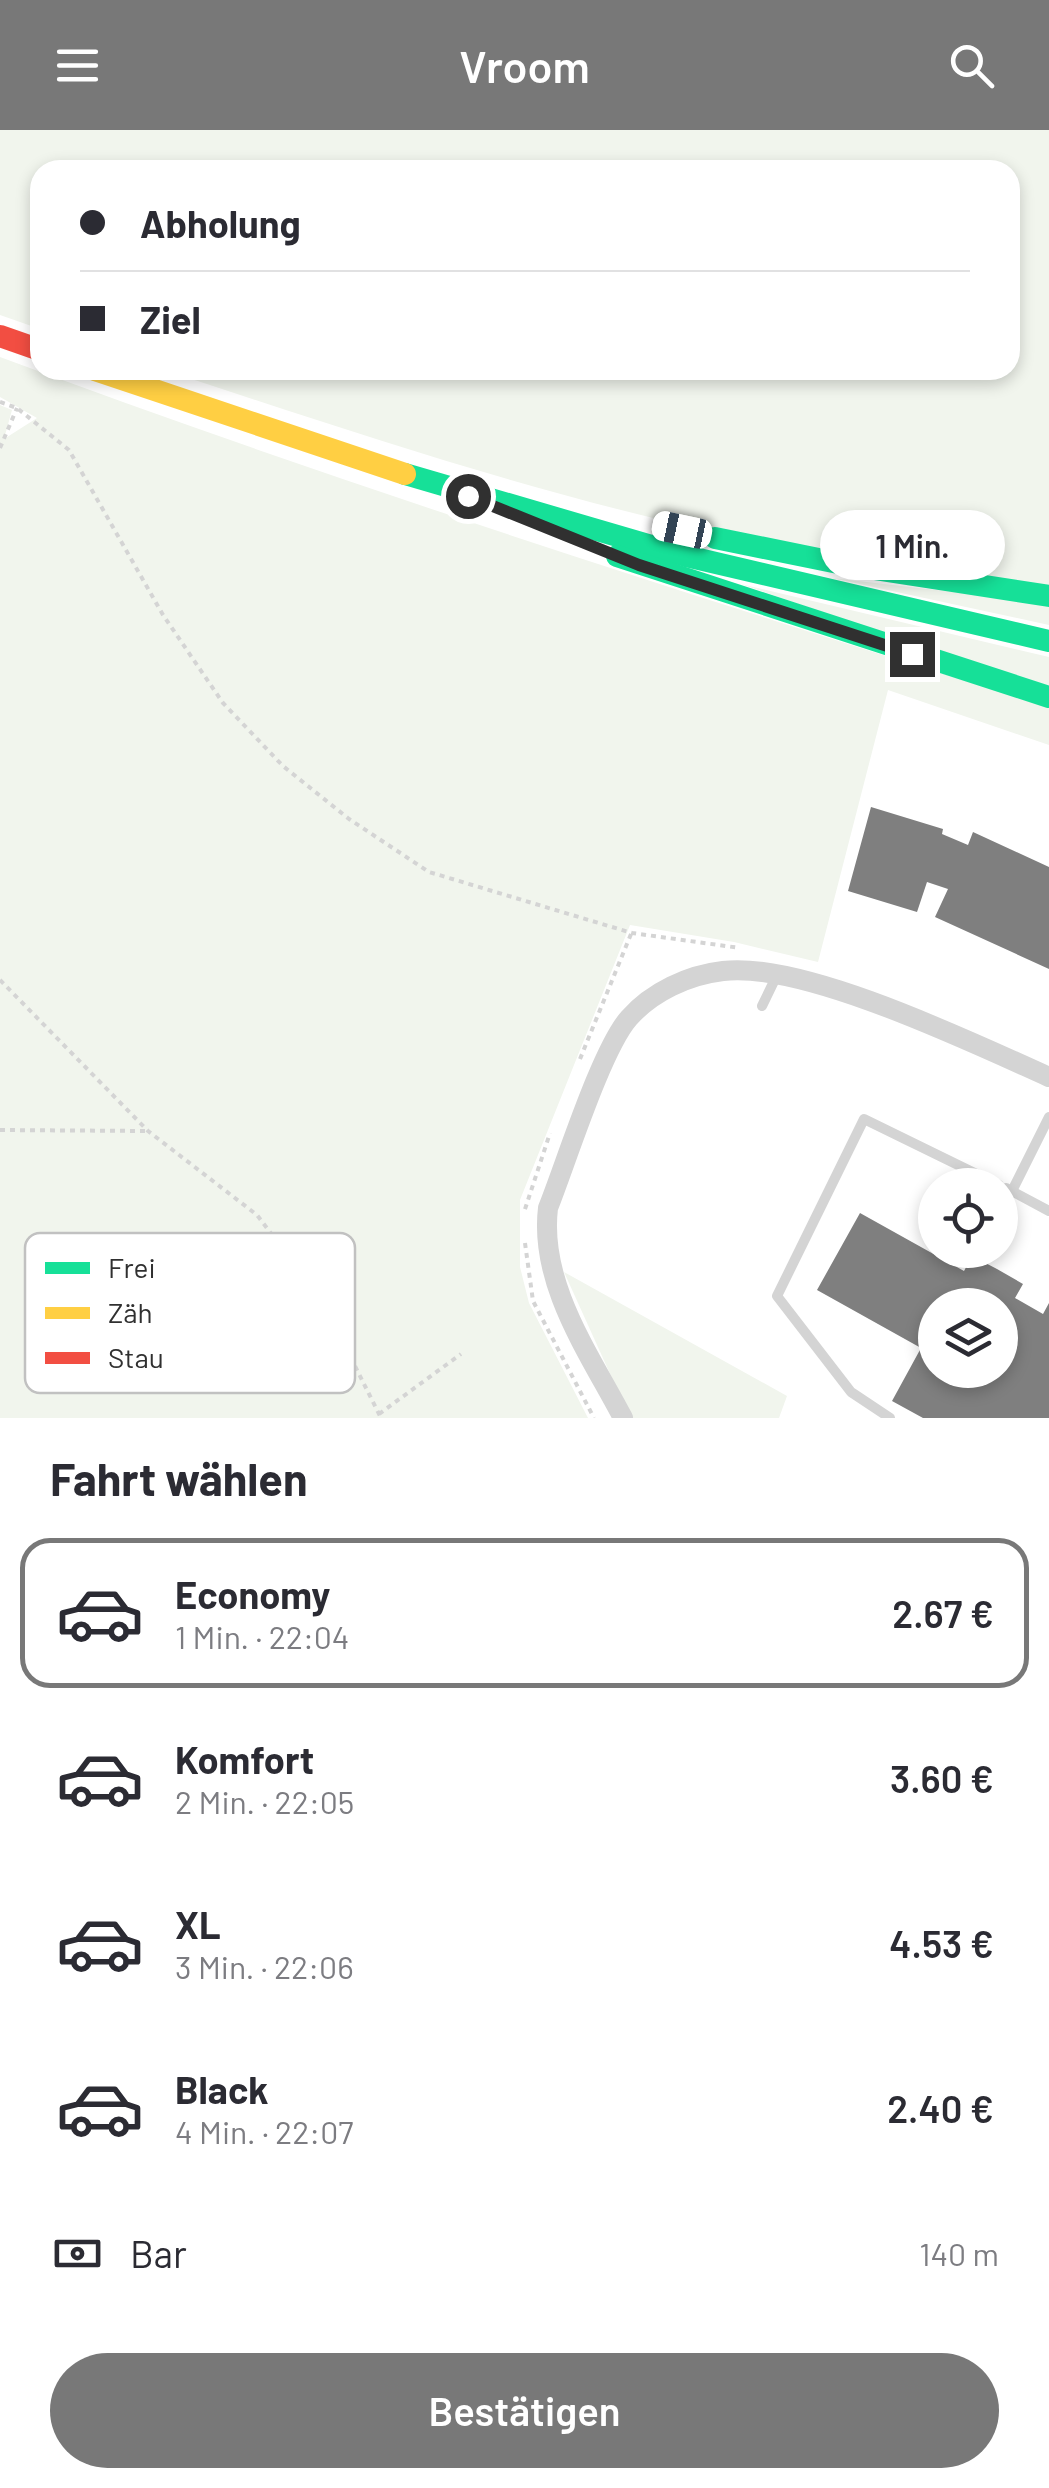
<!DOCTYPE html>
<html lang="de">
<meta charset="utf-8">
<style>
:root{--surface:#fff;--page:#f7f7f7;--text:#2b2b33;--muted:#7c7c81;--line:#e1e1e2;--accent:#787878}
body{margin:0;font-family:Barlow,sans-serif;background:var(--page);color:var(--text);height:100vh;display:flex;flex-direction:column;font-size:38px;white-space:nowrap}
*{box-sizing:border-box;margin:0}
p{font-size:32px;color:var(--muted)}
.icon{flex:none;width:55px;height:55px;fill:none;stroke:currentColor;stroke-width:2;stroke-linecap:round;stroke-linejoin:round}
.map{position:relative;height:1288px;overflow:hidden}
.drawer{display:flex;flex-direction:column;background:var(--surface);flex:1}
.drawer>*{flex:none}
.guide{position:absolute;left:30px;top:30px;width:990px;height:220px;border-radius:30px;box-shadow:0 5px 15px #0003;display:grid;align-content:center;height:220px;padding:0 50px;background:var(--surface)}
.fabs{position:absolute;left:918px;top:1038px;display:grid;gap:20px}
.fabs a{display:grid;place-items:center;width:100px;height:100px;border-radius:50%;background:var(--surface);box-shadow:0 5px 15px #0003;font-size:50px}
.end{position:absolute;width:45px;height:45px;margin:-22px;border:12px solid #303030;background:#fff;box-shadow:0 0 0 5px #fff}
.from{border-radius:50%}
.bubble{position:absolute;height:70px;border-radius:35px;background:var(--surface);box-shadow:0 5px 15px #0003;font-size:32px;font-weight:600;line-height:70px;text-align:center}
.car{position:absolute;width:30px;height:60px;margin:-30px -15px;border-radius:12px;box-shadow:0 0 8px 2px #0007;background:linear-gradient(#fff 24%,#345 0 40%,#fff 0 76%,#345 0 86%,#fff 0)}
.guide b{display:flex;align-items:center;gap:35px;height:95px;font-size:38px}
.guide b+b{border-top:2px solid var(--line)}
.guide i{width:25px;height:25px;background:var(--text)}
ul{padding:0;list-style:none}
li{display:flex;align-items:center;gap:30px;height:150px;margin:0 20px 15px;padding:0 30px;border:5px solid transparent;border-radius:30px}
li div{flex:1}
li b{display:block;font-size:38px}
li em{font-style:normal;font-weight:600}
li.on{border-color:var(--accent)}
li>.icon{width:90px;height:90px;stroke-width:1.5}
h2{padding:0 50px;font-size:45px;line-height:120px}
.pay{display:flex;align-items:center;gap:25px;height:110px;padding:0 50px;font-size:38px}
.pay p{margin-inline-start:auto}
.cta{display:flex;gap:20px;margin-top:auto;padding:20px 50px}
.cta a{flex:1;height:115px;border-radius:60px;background:var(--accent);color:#fff;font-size:40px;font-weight:600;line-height:115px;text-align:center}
header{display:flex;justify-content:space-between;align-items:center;height:130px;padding:0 50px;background:var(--accent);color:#fff;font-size:45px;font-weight:600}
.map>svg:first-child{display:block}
</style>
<header><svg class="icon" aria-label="menu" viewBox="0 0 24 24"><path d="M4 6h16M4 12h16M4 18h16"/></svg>Vroom<svg class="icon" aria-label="search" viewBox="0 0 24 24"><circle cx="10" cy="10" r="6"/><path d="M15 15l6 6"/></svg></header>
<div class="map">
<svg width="1049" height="1288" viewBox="0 0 1049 1288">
<rect width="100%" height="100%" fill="#fff"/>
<!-- green -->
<g fill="#f1f5ed">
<path d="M0,0H1049V460C914,438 777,419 645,386C482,346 323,292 164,240H1010V40H40V199L0,185Z"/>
<path d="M0,227C346,356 697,467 1049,577V615L888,560L818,832L734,812L630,795L520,1070V1137L529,1173L588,1288H0V275L12,280L4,309L37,288L0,267Z"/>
<polygon points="832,448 1049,473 1049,495"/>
<polygon points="741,454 1049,527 1049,561"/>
<polygon points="564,1142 787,1266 779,1288 630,1288"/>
</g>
<!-- building -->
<g fill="#7f7f7f" fill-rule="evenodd">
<polygon points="871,677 943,699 942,704 968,715 973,702 1049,737 1049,839 935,787 948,759 927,752 917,782 848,761"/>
<path d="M860,1083L964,1141L972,1126L997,1139L1023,1154L1015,1168L1043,1184L1049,1173V1288H923L892,1271L921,1218L817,1160ZM935,1175H1000V1240H935Z"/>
</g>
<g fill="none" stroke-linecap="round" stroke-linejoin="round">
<!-- path -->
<g stroke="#d4d4d4" stroke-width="4" stroke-dasharray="5 5" stroke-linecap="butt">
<polyline points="0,272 17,278 69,320 163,485 223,573 283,636 349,689 429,742 632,803 740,818"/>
<polyline points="0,318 17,278"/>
<polyline points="0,850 148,1001 257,1085 322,1170 381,1288"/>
<polyline points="580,929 631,804"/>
<polyline points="0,1000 145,1001"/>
<polyline points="525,1079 550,1003"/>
<polyline points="525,1113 533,1171 594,1288"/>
<polyline points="379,1284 461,1224"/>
</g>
<!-- lane -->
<g stroke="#d4d4d4" stroke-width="10">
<polyline points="762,876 777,845"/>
<polyline points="1006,1058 1049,1081"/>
<polyline points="1000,1085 1049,987"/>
<polyline points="890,1288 851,1262 777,1166 864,989 999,1055"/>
</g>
<!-- street -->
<path stroke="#d4d4d4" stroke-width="20" d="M623,1288C589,1223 539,1154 548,1078C566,1033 601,920 629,888C652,862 688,845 723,841C803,831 973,913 1049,947"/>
<!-- fast -->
<g stroke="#16e098" stroke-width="22">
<polyline points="405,344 686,426 1049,511"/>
<polyline points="715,408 848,435 1049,466"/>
<polyline points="617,426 1049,567"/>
</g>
<!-- slow -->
<polyline stroke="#ffcf43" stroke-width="22" points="95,240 405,344"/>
<!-- jam -->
<polyline stroke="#f24e42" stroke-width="22" points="0,206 40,220"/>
</g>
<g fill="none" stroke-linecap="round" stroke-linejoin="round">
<!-- route -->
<polyline stroke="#303030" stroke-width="12" points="468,366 639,435 912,524"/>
</g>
<!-- legend -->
<rect x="25" y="1103" width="330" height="160" rx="15" fill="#fff" stroke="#c1c1c1" stroke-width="2.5"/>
<rect x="45" y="1132" width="45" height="12" fill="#16e098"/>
<rect x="45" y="1177" width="45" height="12" fill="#ffcf43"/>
<rect x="45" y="1222" width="45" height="12" fill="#f24e42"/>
<g font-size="28" fill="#303030">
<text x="108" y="1148">Frei</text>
<text x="108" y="1193">Zäh</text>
<text x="108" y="1238">Stau</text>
</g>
</svg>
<div class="fabs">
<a><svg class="icon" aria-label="locate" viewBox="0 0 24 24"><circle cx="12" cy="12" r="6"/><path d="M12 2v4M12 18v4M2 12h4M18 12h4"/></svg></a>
<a><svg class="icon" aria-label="layers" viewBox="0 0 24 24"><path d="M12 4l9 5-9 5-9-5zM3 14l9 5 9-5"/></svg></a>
</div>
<i class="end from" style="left:468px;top:366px"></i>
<i class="end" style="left:912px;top:524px"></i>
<div class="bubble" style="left:820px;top:380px;width:185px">1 Min.</div>
<i class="car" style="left:682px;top:400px;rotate:282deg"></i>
<div class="guide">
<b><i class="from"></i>Abholung</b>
<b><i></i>Ziel</b>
</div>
</div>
<section class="drawer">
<h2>Fahrt wählen</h2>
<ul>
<li class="on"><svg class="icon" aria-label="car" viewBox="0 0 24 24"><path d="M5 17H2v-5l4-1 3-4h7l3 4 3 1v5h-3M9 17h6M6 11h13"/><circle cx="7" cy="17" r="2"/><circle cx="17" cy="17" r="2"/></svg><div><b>Economy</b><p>1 Min. · 22:04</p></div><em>2.67 €</em></li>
<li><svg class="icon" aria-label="car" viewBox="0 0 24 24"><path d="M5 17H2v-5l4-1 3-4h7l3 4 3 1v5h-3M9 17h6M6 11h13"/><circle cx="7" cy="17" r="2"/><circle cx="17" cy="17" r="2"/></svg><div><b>Komfort</b><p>2 Min. · 22:05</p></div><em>3.60 €</em></li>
<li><svg class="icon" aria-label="car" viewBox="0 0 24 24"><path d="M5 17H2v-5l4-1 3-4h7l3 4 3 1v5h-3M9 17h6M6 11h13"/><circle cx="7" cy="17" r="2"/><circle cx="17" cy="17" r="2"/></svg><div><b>XL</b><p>3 Min. · 22:06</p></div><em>4.53 €</em></li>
<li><svg class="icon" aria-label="car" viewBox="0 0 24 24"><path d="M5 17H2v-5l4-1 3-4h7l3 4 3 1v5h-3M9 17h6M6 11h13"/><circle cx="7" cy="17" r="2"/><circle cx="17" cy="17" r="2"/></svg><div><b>Black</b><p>4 Min. · 22:07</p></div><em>2.40 €</em></li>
</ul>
<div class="pay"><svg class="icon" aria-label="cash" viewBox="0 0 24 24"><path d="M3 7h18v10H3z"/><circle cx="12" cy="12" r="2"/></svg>Bar<p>140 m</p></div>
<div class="cta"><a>Bestätigen</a></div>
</section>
